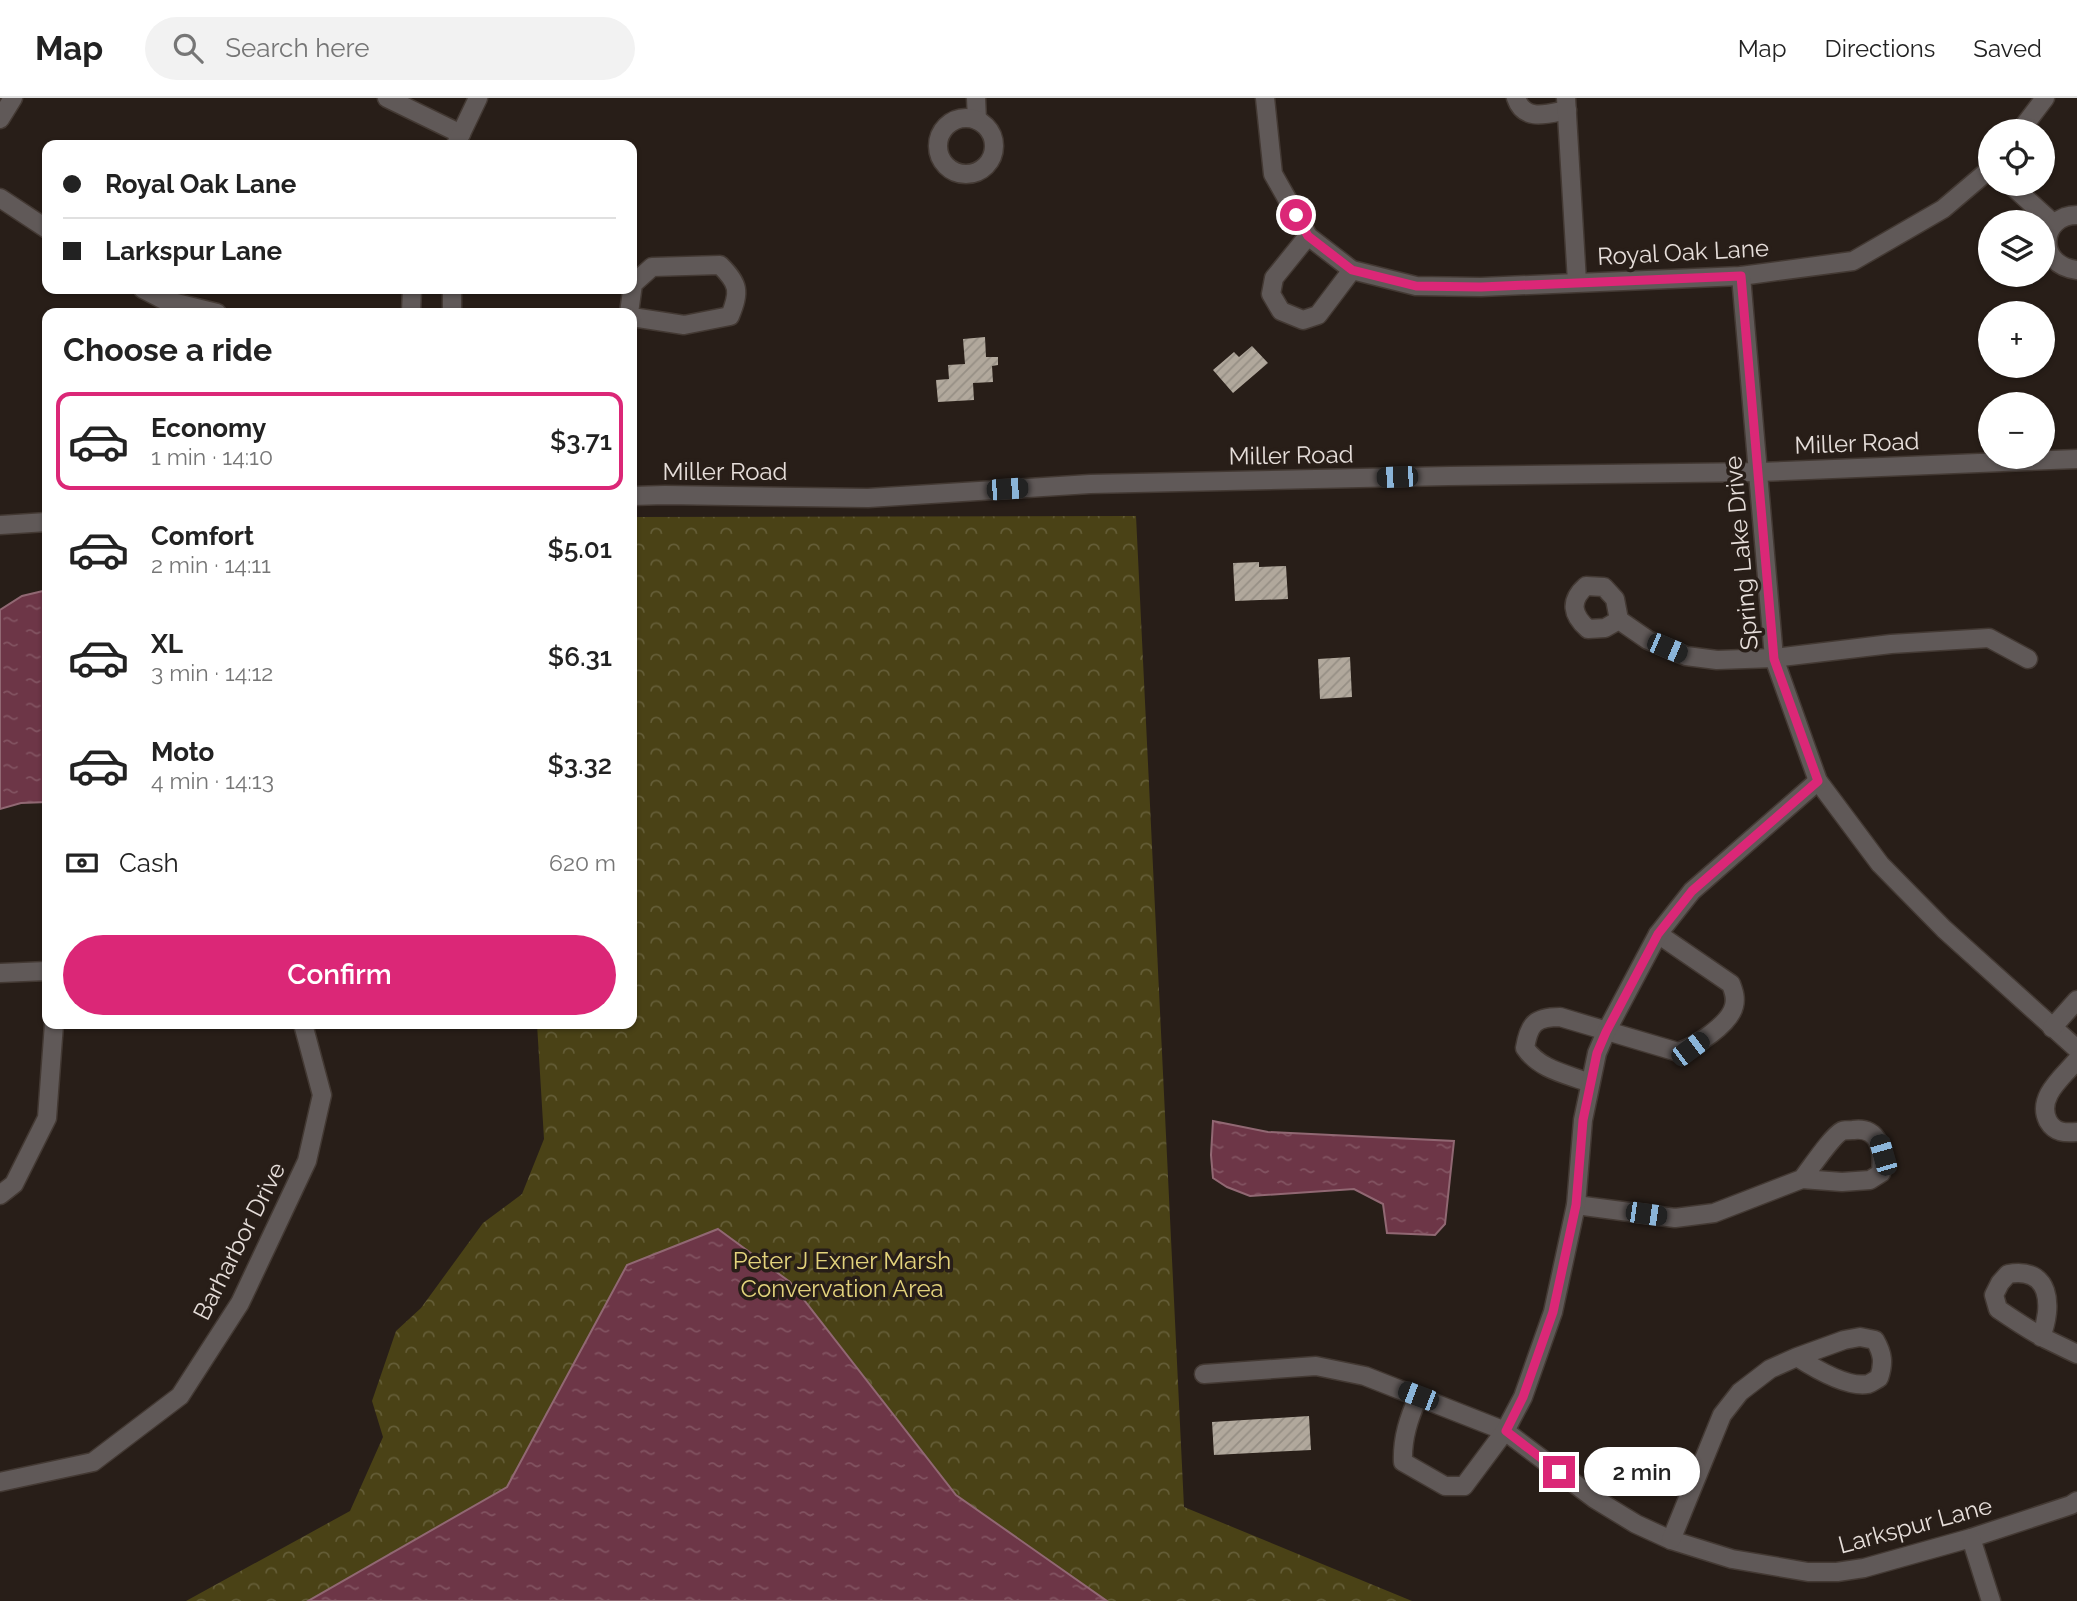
<!DOCTYPE html>
<meta charset="utf-8">
<style>
:root{--surface:#fff;--page:#f2f2f2;--text:#222;--muted:#767676;--line:#e0e0e0;--accent:#db2777}
body{margin:0;font-family:Raleway,sans-serif;background:var(--page);color:var(--text);height:100vh;display:flex;flex-direction:column;font-size:26px;white-space:nowrap}
*{box-sizing:border-box;margin:0}
p{font-size:23px;color:var(--muted)}
.icon{flex:none;width:38px;height:38px;fill:none;stroke:currentColor;stroke-width:2;stroke-linecap:round;stroke-linejoin:round}
.map{position:relative;flex:1;overflow:hidden}
.panel{position:absolute;left:42px;top:210px;width:595px;height:721px;display:flex;flex-direction:column;background:var(--surface);border-radius:14px;box-shadow:0 2px 5px #0004}
.panel>*{flex:none}
.guide{position:absolute;left:42px;top:42px;width:595px;height:154px;border-radius:14px;box-shadow:0 2px 5px #0004;display:grid;align-content:center;height:154px;padding:0 21px;background:var(--surface)}
.fabs{position:absolute;left:1978px;top:21px;display:grid;gap:14px}
.fabs a{display:grid;place-items:center;width:77px;height:77px;border-radius:50%;background:var(--surface);box-shadow:0 2px 5px #0004;font-size:35px}
.end{position:absolute;width:32px;height:32px;margin:-16px;border:9px solid #db2777;background:#fff;box-shadow:0 0 0 4px #fff}
.from{border-radius:50%}
.bubble{position:absolute;height:49px;border-radius:24px;background:var(--surface);box-shadow:0 2px 5px #0004;font-size:23px;font-weight:600;line-height:49px;text-align:center}
.car{position:absolute;width:21px;height:42px;margin:-21px -10px;border-radius:9px;box-shadow:0 0 5px 2px #0007;background:linear-gradient(#222 24%,#8ab4d8 0 40%,#222 0 76%,#8ab4d8 0 86%,#222 0)}
.guide b{display:flex;align-items:center;gap:24px;height:66px;font-size:26px}
.guide b+b{border-top:2px solid var(--line)}
.guide i{width:18px;height:18px;background:var(--text)}
ul{padding:0;list-style:none}
li{display:flex;align-items:center;gap:21px;height:98px;margin:0 14px 10px;padding:0 7px;border:4px solid transparent;border-radius:14px}
li div{flex:1}
li b{display:block;font-size:26px}
li em{font-style:normal;font-weight:600}
li.selected{border-color:var(--accent)}
li>.icon{width:63px;height:63px;stroke-width:1.5}
h2{padding:0 21px;font-size:32px;line-height:84px}
.pay{display:flex;align-items:center;gap:18px;height:77px;padding:0 21px;font-size:26px}
.pay p{margin-inline-start:auto}
.button{display:flex;gap:14px;margin-top:auto;padding:14px 21px}
.button a{flex:1;height:80px;border-radius:42px;background:var(--accent);color:#fff;font-size:28px;font-weight:600;line-height:80px;text-align:center}
header{display:flex;align-items:center;gap:42px;box-sizing:border-box;height:98px;padding:0 35px;background:var(--surface);border-bottom:2px solid var(--line)}
header strong{font-size:33px}
nav{display:flex;gap:38px;margin-inline-start:auto;font-size:24px}
.search{width:490px;height:63px;background:var(--page);display:flex;align-items:center;gap:18px;box-sizing:border-box;padding:0 24px;border-radius:38px;color:var(--muted);font-size:26px}
.map>svg:first-child{display:block}
</style>
<header>
<strong>Map</strong>
<div class="search"><svg class="icon" aria-label="search" viewBox="0 0 24 24"><circle cx="10" cy="10" r="6"/><path d="M15 15l6 6"/></svg>Search here</div>
<nav><a>Map</a><a>Directions</a><a>Saved</a></nav>
</header>
<div class="map">
<svg width="2077" height="1503" viewBox="0 0 2077 1503">
<defs>
<pattern id="park-crowns" width="20" height="18" patternUnits="userSpaceOnUse" patternTransform="scale(1.75)"><rect width="20" height="18" fill="#4a4216"/><path d="M2 6a3 3 0 1 1 6 0M12 15a3 3 0 1 1 6 0" fill="none" stroke="#645d37"/></pattern>
<pattern id="water-ripples" width="26" height="14" patternUnits="userSpaceOnUse" patternTransform="scale(1.75)"><rect width="26" height="14" fill="#6d3647"/><path d="M2 4q2-2 4 0t4 0M15 11q2-2 4 0t4 0" fill="none" stroke="#825361"/></pattern>
<pattern id="building-hatch" width="6" height="6" patternUnits="userSpaceOnUse" patternTransform="scale(1.75)"><rect width="6" height="6" fill="#b1a89c"/><path d="M-1 1l2-2M0 6l6-6M5 7l2-2" fill="none" stroke="#968f85"/></pattern>
</defs>
<rect width="100%" height="100%" fill="#281e18"/>
<!-- park -->
<polygon fill="url(#park-crowns)" points="1136,418 1184,1409 1412,1503 186,1503 350,1413 383,1339 372,1303 396,1233 421,1210 483,1125 522,1096 544,1041 537,926 632,926 632,419"/>
<!-- water -->
<g fill="url(#water-ripples)" stroke="#916873" stroke-width="2">
<polygon points="47,492 47,704 21,705 0,711 0,512 22,498"/>
<polygon points="1213,1023 1268,1034 1454,1043 1445,1126 1435,1137 1387,1135 1383,1106 1354,1091 1250,1098 1227,1089 1213,1080 1211,1057"/>
<polygon points="718,1131 790,1184 956,1397 1107,1503 308,1503 507,1389 627,1167"/>
</g>
<!-- building -->
<g fill="url(#building-hatch)">
<polygon points="985,239 986,259 998,259 998,267 992,268 993,284 973,285 974,302 938,304 936,282 949,281 948,267 965,266 963,241"/>
<polygon points="1252,248 1268,265 1233,295 1213,272 1234,254 1239,259"/>
<polygon points="1259,464 1259,469 1286,468 1288,501 1235,503 1233,465"/>
<polygon points="1350,559 1352,599 1320,601 1318,561"/>
<polygon points="1309,1318 1311,1352 1214,1357 1212,1324"/>
</g>
<g fill="none" stroke-linecap="round" stroke-linejoin="round">
<!-- minor casing -->
<g stroke="#433933" stroke-width="21">
<g id="minor">
<polyline points="387,0 461,36"/>
<polyline points="976,0 977,22"/>
<polyline points="1265,0 1273,76 1308,138 1352,172 1416,188 1481,189 1741,178 1853,163 1943,111 1990,71"/>
<path d="M1516,0C1524,24 1547,16 1567,12"/>
<polyline points="1566,0 1577,184"/>
<circle cx="966" cy="48" r="28"/>
<polyline points="0,21 13,0"/>
<polyline points="2020,33 2045,0"/>
<polyline points="457,44 478,0"/>
<polyline points="2010,86 2054,126"/>
<polyline points="0,100 47,131"/>
<path d="M2077,117C2040,117 2035,167 2077,172"/>
<polyline points="1308,138 1274,180 1271,196 1281,213 1303,222 1318,217 1352,172"/>
<polyline points="1741,178 1774,560 1818,683 1880,766 1944,831 2077,951"/>
<polyline points="143,191 164,202 217,215"/>
<polyline points="411,215 412,191"/>
<polyline points="452,215 452,191"/>
<path d="M629,215L633,186L652,169L720,167C739,186 740,193 730,218L684,227L632,219"/>
<polyline points="632,398 665,397 868,400 1090,386 1449,378 1759,374 2077,361"/>
<polyline points="0,427 47,424"/>
<path d="M1619,522L1605,530L1588,531C1572,517 1569,503 1586,488L1604,489L1615,501L1619,522L1648,542L1686,558L1717,562L1774,560L1891,546L1989,540L2028,561"/>
<polyline points="0,875 47,873"/>
<polyline points="2052,930 2077,902"/>
<path d="M2077,962C2063,979 2036,999 2048,1023C2055,1035 2065,1035 2077,1034"/>
<path d="M1590,985C1567,976 1540,972 1525,950C1529,926 1535,919 1560,919L1678,954C1695,949 1730,926 1734,908C1736,900 1734,894 1731,886L1658,836"/>
<polyline points="0,1097 14,1086 47,1020 54,926"/>
<path d="M1576,1107L1675,1120L1714,1115L1802,1081L1842,1084L1870,1082L1881,1075C1883,1055 1881,1028 1853,1032C1849,1032 1845,1032 1842,1033C1832,1038 1810,1071 1802,1081"/>
<path d="M2041,1239C2053,1208 2051,1168 2008,1176L2000,1185L1994,1197L1998,1211C2014,1222 2029,1232 2046,1241L2077,1256"/>
<polyline points="1204,1276 1316,1268 1365,1278 1505,1333 1595,1401 1636,1426 1671,1442 1732,1461 1808,1474 1837,1474 1864,1470 1971,1440 2071,1407 2077,1403"/>
<path d="M1418,1299C1409,1320 1402,1340 1403,1364L1445,1388H1464L1505,1333L1523,1299L1553,1214L1576,1107L1583,1022L1597,955L1606,934L1658,836L1692,793L1818,683"/>
<polyline points="0,1384 93,1364 180,1298 240,1205 307,1063 322,997 303,926"/>
<polyline points="1971,1440 1991,1503"/>
<path d="M1671,1442L1722,1317L1740,1294L1770,1271L1797,1259L1844,1242L1860,1239L1875,1242C1883,1256 1884,1265 1879,1280C1875,1282 1872,1285 1868,1286C1847,1290 1814,1270 1797,1259"/>
</g>
</g>
<!-- minor -->
<use href="#minor" stroke="#605958" stroke-width="18"/>
</g>
<g fill="none" stroke-linecap="round" stroke-linejoin="round">
<!-- route -->
<polyline stroke="#db2777" stroke-width="9" points="1296,117 1308,138 1352,172 1416,188 1481,189 1741,178 1774,561 1818,683 1692,793 1658,836 1606,934 1597,955 1583,1022 1576,1107 1553,1214 1523,1299 1506,1333 1559,1374"/>
</g>
<g text-anchor="middle" dominant-baseline="central" stroke-width="7" stroke-linejoin="round" paint-order="stroke">
<!-- street labels -->
<g font-size="24" fill="#e6deda" stroke="#281e18">
<text transform="translate(1683 154) rotate(-3)">Royal Oak Lane</text>
<text transform="translate(1857 345) rotate(-2)">Miller Road</text>
<text transform="translate(1291 357) rotate(-1)">Miller Road</text>
<text x="725" y="373">Miller Road</text>
<text transform="translate(1741 455) rotate(-95)">Spring Lake Drive</text>
<text transform="translate(239 1143) rotate(-63)">Barharbor Drive</text>
<text transform="translate(1915 1427) rotate(-15)">Larkspur Lane</text>
</g>
<!-- park labels -->
<g font-size="24" fill="#e3d37c" stroke="#281e18">
<text x="842" y="1162">Peter J Exner Marsh<tspan x="842" dy="28">Convervation Area</tspan></text>
</g>
</g>
</svg>
<div class="fabs">
<a><svg class="icon" aria-label="locate" viewBox="0 0 24 24"><circle cx="12" cy="12" r="6"/><path d="M12 2v4M12 18v4M2 12h4M18 12h4"/></svg></a>
<a><svg class="icon" aria-label="layers" viewBox="0 0 24 24"><path d="M12 4l9 5-9 5-9-5zM3 14l9 5 9-5"/></svg></a>
<a>+</a>
<a>−</a>
</div>
<i class="end from" style="left:1296px;top:117px"></i>
<i class="end" style="left:1559px;top:1374px"></i>
<div class="bubble" style="left:1584px;top:1349px;width:116px">2 min</div>
<i class="car" style="left:1397px;top:379px;rotate:268deg"></i>
<i class="car" style="left:1007px;top:391px;rotate:86deg"></i>
<i class="car" style="left:1667px;top:550px;rotate:113deg"></i>
<i class="car" style="left:1690px;top:951px;rotate:53deg"></i>
<i class="car" style="left:1883px;top:1057px;rotate:344deg"></i>
<i class="car" style="left:1646px;top:1116px;rotate:98deg"></i>
<i class="car" style="left:1418px;top:1298px;rotate:291deg"></i>
<div class="guide">
<b><i class="from"></i>Royal Oak Lane</b>
<b><i></i>Larkspur Lane</b>
</div>
<section class="panel">
<h2>Choose a ride</h2>
<ul>
<li class="selected"><svg class="icon" aria-label="car" viewBox="0 0 24 24"><path d="M5 17H2v-5l4-1 3-4h7l3 4 3 1v5h-3M9 17h6M6 11h13"/><circle cx="7" cy="17" r="2"/><circle cx="17" cy="17" r="2"/></svg><div><b>Economy</b><p>1 min · 14:10</p></div><em>$3.71</em></li>
<li><svg class="icon" aria-label="car" viewBox="0 0 24 24"><path d="M5 17H2v-5l4-1 3-4h7l3 4 3 1v5h-3M9 17h6M6 11h13"/><circle cx="7" cy="17" r="2"/><circle cx="17" cy="17" r="2"/></svg><div><b>Comfort</b><p>2 min · 14:11</p></div><em>$5.01</em></li>
<li><svg class="icon" aria-label="car" viewBox="0 0 24 24"><path d="M5 17H2v-5l4-1 3-4h7l3 4 3 1v5h-3M9 17h6M6 11h13"/><circle cx="7" cy="17" r="2"/><circle cx="17" cy="17" r="2"/></svg><div><b>XL</b><p>3 min · 14:12</p></div><em>$6.31</em></li>
<li><svg class="icon" aria-label="car" viewBox="0 0 24 24"><path d="M5 17H2v-5l4-1 3-4h7l3 4 3 1v5h-3M9 17h6M6 11h13"/><circle cx="7" cy="17" r="2"/><circle cx="17" cy="17" r="2"/></svg><div><b>Moto</b><p>4 min · 14:13</p></div><em>$3.32</em></li>
</ul>
<div class="pay"><svg class="icon" aria-label="cash" viewBox="0 0 24 24"><path d="M3 7h18v10H3z"/><circle cx="12" cy="12" r="2"/></svg>Cash<p>620 m</p></div>
<div class="button"><a>Confirm</a></div>
</section>
</div>
